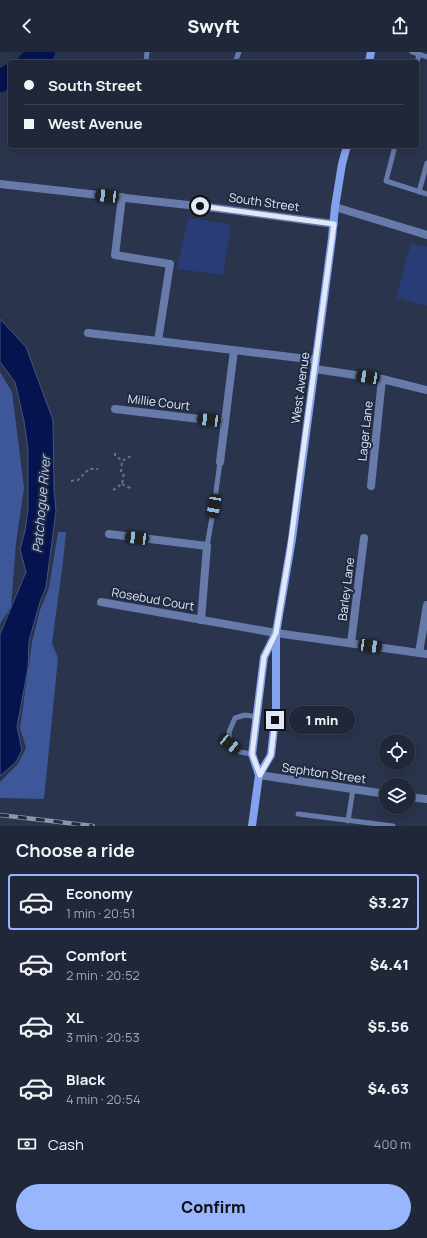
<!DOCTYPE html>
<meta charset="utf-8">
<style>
:root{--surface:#202739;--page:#282f41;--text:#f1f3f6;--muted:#a2a5ae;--line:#3d4453;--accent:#97b6fd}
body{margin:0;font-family:Manrope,sans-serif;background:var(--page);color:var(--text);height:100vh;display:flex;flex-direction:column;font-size:15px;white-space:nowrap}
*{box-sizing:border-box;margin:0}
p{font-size:13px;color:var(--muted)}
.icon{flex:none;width:22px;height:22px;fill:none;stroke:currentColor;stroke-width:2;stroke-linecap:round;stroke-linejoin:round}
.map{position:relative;height:774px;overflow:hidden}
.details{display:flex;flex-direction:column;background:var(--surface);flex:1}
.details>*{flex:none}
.top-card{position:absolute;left:8px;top:8px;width:411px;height:88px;border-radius:4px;box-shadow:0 2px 10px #0003,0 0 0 1px var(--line);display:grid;align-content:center;height:88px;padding:0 16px;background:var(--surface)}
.fabs{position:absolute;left:379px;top:682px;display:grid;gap:8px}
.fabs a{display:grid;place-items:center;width:36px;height:36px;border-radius:50%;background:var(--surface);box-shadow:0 2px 10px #0003,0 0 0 1px var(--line);font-size:20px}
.end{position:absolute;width:18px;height:18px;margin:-9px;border:5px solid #e1e8f7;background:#111;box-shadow:0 0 0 2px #111}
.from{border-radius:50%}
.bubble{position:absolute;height:28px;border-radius:14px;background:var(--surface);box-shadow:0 2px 10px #0003,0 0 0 1px var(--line);font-size:13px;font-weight:800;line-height:28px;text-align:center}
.car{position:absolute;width:12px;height:24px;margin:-12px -6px;border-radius:5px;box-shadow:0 0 3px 1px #0007;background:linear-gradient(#222 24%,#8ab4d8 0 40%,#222 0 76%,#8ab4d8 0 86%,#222 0)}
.top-card b{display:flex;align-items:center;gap:14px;height:38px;font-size:15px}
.top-card b+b{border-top:1px solid var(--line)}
.top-card i{width:10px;height:10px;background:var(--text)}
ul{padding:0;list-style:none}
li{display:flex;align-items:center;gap:12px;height:56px;margin:0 8px 6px;padding:0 8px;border:2px solid transparent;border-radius:4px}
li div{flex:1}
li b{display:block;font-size:15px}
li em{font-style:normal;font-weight:800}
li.current{border-color:var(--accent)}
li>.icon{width:36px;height:36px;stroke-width:1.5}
h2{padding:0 16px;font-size:18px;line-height:48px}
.pay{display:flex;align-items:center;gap:10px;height:44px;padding:0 16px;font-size:15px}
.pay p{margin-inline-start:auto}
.cta{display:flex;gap:8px;margin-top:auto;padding:8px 16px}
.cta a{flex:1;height:46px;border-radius:24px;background:var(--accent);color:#111;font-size:16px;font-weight:800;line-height:46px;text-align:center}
header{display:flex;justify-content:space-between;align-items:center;height:52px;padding:0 16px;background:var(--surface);font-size:18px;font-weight:800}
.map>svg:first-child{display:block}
</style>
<header><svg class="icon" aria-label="back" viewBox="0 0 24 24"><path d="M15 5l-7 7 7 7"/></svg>Swyft<svg class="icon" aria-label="share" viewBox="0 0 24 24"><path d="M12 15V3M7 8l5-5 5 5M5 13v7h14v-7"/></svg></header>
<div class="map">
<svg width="427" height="774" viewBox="0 0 427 774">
<rect width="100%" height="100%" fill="#2a344c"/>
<!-- green -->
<g fill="#283d76">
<polygon points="188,166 231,172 223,223 177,217"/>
<polygon points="411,191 427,195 427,254 396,245"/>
</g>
<!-- forest -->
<g fill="#3d5798">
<polygon points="0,320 12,340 24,436 16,491 11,555 0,572"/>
<polygon points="58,480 66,480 63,510 52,591 58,606 44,747 0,746 0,730 18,712 26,696 20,676 32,590 40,558 49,536"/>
</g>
<!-- water -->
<polygon fill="#05134e" stroke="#475381" points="0,267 26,295 53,368 54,437 56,459 46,535 40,550 29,589 28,616 17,675 22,698 16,710 0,724 0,582 26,520 20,497 25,479 28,457 28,397 24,369 15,330 0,310"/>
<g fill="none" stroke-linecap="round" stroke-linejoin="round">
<!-- river -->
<g stroke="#05134e" stroke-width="22">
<polyline points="29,10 44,0"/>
<polyline points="0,29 10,23"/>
</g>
<!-- path -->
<g stroke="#697287" stroke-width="2" stroke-dasharray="3 3" stroke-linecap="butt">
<polyline points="115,401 115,403 122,409 131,404 132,402"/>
<polyline points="121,420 122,409"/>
<polyline points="71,429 78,428 89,417 98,417"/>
<polyline points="122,432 130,436 129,439"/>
<polyline points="113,438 122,432 124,420"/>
</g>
<!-- service -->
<g stroke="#677baa" stroke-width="5">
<polyline points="412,0 427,5"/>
<polyline points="146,10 147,0"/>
<polyline points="235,10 239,0"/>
<polyline points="417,10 419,2"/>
<polyline points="395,94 386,129 427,142"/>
<polyline points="419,140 427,111"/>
<polyline points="207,494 214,454 220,410"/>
<polyline points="252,702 240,700 230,692 229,680 235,666 245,663 257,665"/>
<polyline points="298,762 393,774"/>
<polyline points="348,769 353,737"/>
</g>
<!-- minor -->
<g stroke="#677baa" stroke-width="8">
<polyline points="0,132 215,156 334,172"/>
<polyline points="122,145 115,203 170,212 158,289 316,308"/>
<polyline points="335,155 427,183"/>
<polyline points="88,281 158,289"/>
<polyline points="315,317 382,327 427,338"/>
<polyline points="115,357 225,370 234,298"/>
<polyline points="220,410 225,370"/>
<polyline points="371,434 382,327"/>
<polyline points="109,482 207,494 201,568"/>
<polyline points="101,550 276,581 427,602"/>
<polyline points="351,591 364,486"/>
<polyline points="419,601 427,553"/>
<polyline points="259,723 386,742"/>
<polyline points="408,745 427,747"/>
</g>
<!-- secondary -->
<g stroke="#82a2ed" stroke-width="8">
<polyline points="369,10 371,0"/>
<polyline points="259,723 252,702 264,605 275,583"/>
<polyline points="252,774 259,723 271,703 276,658 276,581 292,487 332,186 335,155 342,112 347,94"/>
</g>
<!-- rail casing -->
<g stroke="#8d95a8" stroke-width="4.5">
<polyline id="rail" points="0,763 93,774"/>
</g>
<!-- rail -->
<use href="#rail" stroke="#202a41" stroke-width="3" stroke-dasharray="9" stroke-linecap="butt"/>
</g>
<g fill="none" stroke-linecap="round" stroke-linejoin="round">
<!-- route -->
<polyline stroke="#e1e8f7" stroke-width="5" points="200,154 334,172 289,503 276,581 264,605 252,702 260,723 271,703 275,668"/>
</g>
<g text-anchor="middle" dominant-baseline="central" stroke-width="4" stroke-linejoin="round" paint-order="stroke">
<!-- street labels -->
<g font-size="12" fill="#e1e8f7" stroke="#202a41">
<text transform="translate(264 150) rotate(8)">South Street</text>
<text transform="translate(300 336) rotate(-82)">West Avenue</text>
<text transform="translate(159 350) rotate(7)">Millie Court</text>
<text transform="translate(365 379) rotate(-84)">Lager Lane</text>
<text transform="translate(346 537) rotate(-83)">Barley Lane</text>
<text transform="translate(153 547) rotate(10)">Rosebud Court</text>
<text transform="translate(324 721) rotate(8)">Sephton Street</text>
</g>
<!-- water labels -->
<g font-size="13" font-style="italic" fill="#c2d3f9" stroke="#202a41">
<text transform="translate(41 452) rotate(-85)">Patchogue River</text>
</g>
</g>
</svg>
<div class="fabs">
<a><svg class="icon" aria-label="locate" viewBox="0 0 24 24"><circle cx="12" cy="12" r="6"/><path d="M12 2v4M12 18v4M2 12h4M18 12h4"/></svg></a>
<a><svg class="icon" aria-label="layers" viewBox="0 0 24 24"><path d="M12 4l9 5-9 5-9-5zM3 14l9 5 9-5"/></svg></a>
</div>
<i class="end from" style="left:200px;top:154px"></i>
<i class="end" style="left:275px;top:668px"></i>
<div class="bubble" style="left:289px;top:654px;width:66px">1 min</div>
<i class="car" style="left:107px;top:144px;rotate:276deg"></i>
<i class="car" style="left:368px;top:325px;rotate:279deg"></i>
<i class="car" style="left:209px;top:368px;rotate:277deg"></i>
<i class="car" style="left:214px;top:454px;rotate:190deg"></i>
<i class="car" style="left:137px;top:486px;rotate:277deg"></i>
<i class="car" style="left:370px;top:594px;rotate:98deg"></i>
<i class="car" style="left:230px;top:692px;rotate:129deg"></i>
<div class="top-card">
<b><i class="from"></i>South Street</b>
<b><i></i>West Avenue</b>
</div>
</div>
<section class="details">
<h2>Choose a ride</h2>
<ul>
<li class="current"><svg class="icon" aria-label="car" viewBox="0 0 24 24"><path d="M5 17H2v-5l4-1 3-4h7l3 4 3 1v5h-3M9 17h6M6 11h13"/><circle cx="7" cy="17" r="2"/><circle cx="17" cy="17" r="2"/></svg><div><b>Economy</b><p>1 min · 20:51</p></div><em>$3.27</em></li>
<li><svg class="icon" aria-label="car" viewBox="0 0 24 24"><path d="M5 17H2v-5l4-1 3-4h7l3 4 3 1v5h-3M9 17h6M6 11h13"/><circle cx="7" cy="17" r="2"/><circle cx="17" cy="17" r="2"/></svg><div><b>Comfort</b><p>2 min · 20:52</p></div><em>$4.41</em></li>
<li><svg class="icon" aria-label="car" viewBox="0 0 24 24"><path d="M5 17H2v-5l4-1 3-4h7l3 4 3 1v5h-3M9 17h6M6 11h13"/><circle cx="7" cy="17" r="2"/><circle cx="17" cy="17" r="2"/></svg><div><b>XL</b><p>3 min · 20:53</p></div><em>$5.56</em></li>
<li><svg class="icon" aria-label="car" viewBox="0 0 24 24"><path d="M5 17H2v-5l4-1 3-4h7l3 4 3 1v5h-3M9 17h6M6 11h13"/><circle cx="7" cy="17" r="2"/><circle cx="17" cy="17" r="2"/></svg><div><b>Black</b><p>4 min · 20:54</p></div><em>$4.63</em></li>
</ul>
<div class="pay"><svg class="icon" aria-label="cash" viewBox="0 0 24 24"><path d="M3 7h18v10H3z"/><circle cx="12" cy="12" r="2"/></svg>Cash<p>400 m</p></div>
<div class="cta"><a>Confirm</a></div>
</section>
